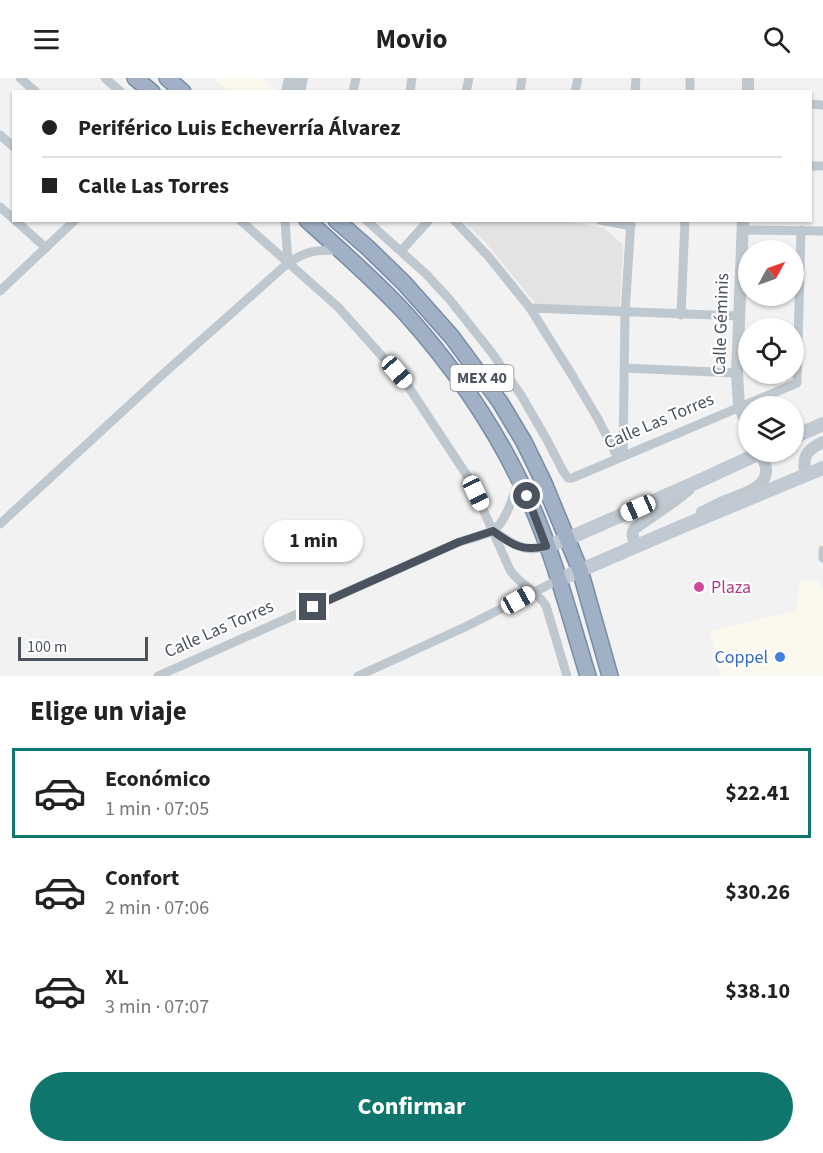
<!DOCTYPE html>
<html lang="es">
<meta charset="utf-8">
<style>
:root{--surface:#fff;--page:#f2f2f2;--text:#222;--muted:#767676;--line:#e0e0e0;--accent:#0f766e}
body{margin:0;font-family:"Source Sans 3",sans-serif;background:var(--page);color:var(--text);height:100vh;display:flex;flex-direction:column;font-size:22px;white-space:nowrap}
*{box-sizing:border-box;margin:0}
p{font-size:20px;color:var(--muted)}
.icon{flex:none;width:33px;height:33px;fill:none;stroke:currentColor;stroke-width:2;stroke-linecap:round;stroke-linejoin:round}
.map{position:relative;height:598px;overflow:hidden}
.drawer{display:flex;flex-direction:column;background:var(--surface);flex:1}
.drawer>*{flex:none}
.guide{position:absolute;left:12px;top:12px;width:800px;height:132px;border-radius:0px;box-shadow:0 2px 4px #0004;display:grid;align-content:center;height:132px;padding:0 30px;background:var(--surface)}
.needle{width:39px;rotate:50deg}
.buttons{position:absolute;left:738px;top:162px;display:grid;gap:12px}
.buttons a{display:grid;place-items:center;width:66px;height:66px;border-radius:50%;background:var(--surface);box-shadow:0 2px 4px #0004;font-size:30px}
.scale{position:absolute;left:18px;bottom:15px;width:130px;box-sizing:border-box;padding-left:6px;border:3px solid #4a535e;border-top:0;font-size:16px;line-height:21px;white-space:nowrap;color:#4a535e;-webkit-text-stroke:4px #fff;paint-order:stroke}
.end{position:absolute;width:27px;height:27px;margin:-14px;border:8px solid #4a535e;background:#fff;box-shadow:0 0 0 3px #fff}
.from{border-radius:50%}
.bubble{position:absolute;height:42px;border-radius:21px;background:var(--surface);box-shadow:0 2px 4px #0004;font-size:20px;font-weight:700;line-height:42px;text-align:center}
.car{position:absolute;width:18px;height:36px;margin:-18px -9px;border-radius:8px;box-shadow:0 0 4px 2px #0007;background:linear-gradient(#fff 24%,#345 0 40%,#fff 0 76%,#345 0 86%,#fff 0)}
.guide b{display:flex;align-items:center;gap:21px;height:57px;font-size:22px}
.guide b+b{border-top:2px solid var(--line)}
.guide i{width:15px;height:15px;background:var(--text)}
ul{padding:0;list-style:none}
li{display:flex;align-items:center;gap:18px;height:90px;margin:0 12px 9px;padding:0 18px;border:3px solid transparent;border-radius:0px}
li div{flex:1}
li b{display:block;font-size:22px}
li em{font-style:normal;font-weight:700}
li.active{border-color:var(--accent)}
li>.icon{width:54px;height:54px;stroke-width:1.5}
h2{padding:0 30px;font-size:27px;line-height:72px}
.action{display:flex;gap:12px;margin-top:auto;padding:12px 30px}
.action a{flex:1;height:69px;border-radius:36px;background:var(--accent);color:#fff;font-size:24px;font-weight:700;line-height:69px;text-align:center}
header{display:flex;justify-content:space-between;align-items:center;height:78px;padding:0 30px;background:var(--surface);font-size:27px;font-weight:700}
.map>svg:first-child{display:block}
</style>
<header><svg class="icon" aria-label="menu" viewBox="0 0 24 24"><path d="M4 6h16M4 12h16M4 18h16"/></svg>Movio<svg class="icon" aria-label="search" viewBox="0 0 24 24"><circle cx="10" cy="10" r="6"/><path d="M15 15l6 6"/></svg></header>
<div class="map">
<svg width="823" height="598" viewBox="0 0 823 598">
<rect width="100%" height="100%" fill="#f3f2f2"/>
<!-- commercial -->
<g fill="#fbf8ee">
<polygon points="216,0 262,0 278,13 229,13 215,2"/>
<polygon points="800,502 818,503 823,513 823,598 721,598 710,553 796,533"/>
</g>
<!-- education -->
<polygon fill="#e4e3e3" points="463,143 564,143 604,150 623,167 620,229 536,226 485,164"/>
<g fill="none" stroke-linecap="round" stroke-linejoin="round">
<!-- trunk casing -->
<g stroke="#788ca8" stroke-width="18">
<g id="trunk">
<polyline points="135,0 152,14"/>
<polyline points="167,0 183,14"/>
<path d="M307,142C341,173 375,202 406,236C450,285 490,342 519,401C550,461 568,533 588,598"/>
<polyline points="336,142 367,169 404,205 452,259 500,324 524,364 544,405 580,492 610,598"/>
</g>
</g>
<!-- minor -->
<g stroke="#c0c8cf" stroke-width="9">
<polyline points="20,0 36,14"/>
<polyline points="105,0 121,14"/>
<polyline points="353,14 356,0"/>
<polyline points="410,14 412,0"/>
<polyline points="466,14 469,0"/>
<polyline points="520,14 522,0"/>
<polyline points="575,14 578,0"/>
<polyline points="635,14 636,0"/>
<polyline points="690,14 690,0"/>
<polyline points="810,26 823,27"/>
<polyline points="0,57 14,69"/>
<polyline points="810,88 823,88"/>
<polyline points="0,129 14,141"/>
<polyline points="15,142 46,170"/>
<path d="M240,142L338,229L406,305L470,402L510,492C520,507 537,513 546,528L567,598"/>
<polyline points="285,142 288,185"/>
<polyline points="366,142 426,196 450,222 492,275 521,317 547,362 563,393 568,400 572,400 797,305 801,152"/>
<polyline points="454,142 488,178 530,230 572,297 598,341 618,380"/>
<polyline points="600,142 631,148"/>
<polyline points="742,152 823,153"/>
<polyline points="401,173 429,142"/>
<polyline points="0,213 75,142"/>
<polyline points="530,230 739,238"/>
<polyline points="681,237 685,142"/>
<polyline points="624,290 737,295"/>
<polyline points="623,378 625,235 631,142"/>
<path d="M0,446L162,297L288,185C308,172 317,172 340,172"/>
<path d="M495,454C505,461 519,471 532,471C537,471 542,469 547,468"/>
<polyline points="823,472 823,480"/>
<path d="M158,598L459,464C469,461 483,458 492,453C506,446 514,415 519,401"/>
<polyline points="358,598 465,549 558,502"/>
</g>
<!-- tertiary -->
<g stroke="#c0c8cf" stroke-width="12">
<polyline points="287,14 290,0"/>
<polyline points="299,14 302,0"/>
<polyline points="748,14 748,0"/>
<polyline points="743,142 737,295 739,328 748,348"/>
<path d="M805,398C803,379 804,373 823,364"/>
<path d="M702,434C709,431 716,427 723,424C737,417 767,412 766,392C766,385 762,379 760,374"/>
<path d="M636,468C634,462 630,456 635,450L674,423L689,411"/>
</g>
<!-- secondary -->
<g stroke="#c1c9d3" stroke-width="14">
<polyline points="794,359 823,346"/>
<polyline points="547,468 567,461 697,404 762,374"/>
<polyline points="558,502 683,448 823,390"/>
</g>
<!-- trunk -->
<use href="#trunk" stroke="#a0b0c5" stroke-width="15"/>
</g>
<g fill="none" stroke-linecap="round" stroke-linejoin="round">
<!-- route -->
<path stroke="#4a535e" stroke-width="8" d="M313,529L459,464L493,453C512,467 523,474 546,468L527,418"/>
</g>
<!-- markers -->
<circle fill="#d1479c" stroke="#fff" stroke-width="2" cx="699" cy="509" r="6"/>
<circle fill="#3f7fe0" stroke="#fff" stroke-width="2" cx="780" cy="579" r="6"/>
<g text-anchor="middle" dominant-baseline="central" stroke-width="4.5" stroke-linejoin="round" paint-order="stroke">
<!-- shield labels -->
<rect fill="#fff" stroke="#80878e" stroke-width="1.5" x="450.5" y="287" width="63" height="26" rx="4.5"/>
<g font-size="16" font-weight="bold" fill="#4a535e">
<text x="482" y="300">MEX 40</text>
</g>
<!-- street labels -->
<g font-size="18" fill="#4a535e" stroke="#fff">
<text transform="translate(721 246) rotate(-88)">Calle Géminis</text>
<text transform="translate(659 343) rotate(-23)">Calle Las Torres</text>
<text transform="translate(219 551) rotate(-24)">Calle Las Torres</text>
</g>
<!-- hotel labels -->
<g font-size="18" fill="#b23c85" stroke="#fff" text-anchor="start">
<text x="711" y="509">Plaza</text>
</g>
<!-- shop labels -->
<g font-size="18" fill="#366cbe" stroke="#fff" text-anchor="end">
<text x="768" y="579">Coppel</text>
</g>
</g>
</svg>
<div class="buttons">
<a><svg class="needle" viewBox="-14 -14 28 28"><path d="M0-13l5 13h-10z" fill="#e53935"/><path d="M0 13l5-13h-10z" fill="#767676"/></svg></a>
<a><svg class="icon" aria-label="locate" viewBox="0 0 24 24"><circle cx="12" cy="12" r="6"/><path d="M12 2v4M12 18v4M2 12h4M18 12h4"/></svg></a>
<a><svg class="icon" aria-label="layers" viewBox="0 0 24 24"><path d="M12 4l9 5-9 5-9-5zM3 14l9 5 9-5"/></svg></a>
</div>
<div class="scale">100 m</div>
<i class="end from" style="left:527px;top:418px"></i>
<i class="end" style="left:313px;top:529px"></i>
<div class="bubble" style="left:264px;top:442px;width:99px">1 min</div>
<i class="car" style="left:397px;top:294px;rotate:139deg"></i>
<i class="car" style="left:476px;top:415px;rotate:155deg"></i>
<i class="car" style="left:638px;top:430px;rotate:246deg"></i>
<i class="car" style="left:518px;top:522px;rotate:61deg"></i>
<div class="guide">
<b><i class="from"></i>Periférico Luis Echeverría Álvarez</b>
<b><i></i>Calle Las Torres</b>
</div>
</div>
<section class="drawer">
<h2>Elige un viaje</h2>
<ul>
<li class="active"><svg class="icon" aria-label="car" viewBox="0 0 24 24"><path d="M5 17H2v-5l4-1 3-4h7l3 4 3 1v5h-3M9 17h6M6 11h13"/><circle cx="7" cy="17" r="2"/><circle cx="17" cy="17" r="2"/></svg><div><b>Económico</b><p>1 min · 07:05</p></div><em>$22.41</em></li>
<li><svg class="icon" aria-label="car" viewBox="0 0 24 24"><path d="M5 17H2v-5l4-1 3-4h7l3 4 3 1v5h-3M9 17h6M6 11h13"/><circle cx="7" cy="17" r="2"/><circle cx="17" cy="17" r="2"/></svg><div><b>Confort</b><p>2 min · 07:06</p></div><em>$30.26</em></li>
<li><svg class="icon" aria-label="car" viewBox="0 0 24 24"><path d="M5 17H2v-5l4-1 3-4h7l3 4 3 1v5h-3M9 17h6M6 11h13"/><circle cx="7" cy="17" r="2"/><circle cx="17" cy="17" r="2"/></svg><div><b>XL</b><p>3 min · 07:07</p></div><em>$38.10</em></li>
</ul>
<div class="action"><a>Confirmar</a></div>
</section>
